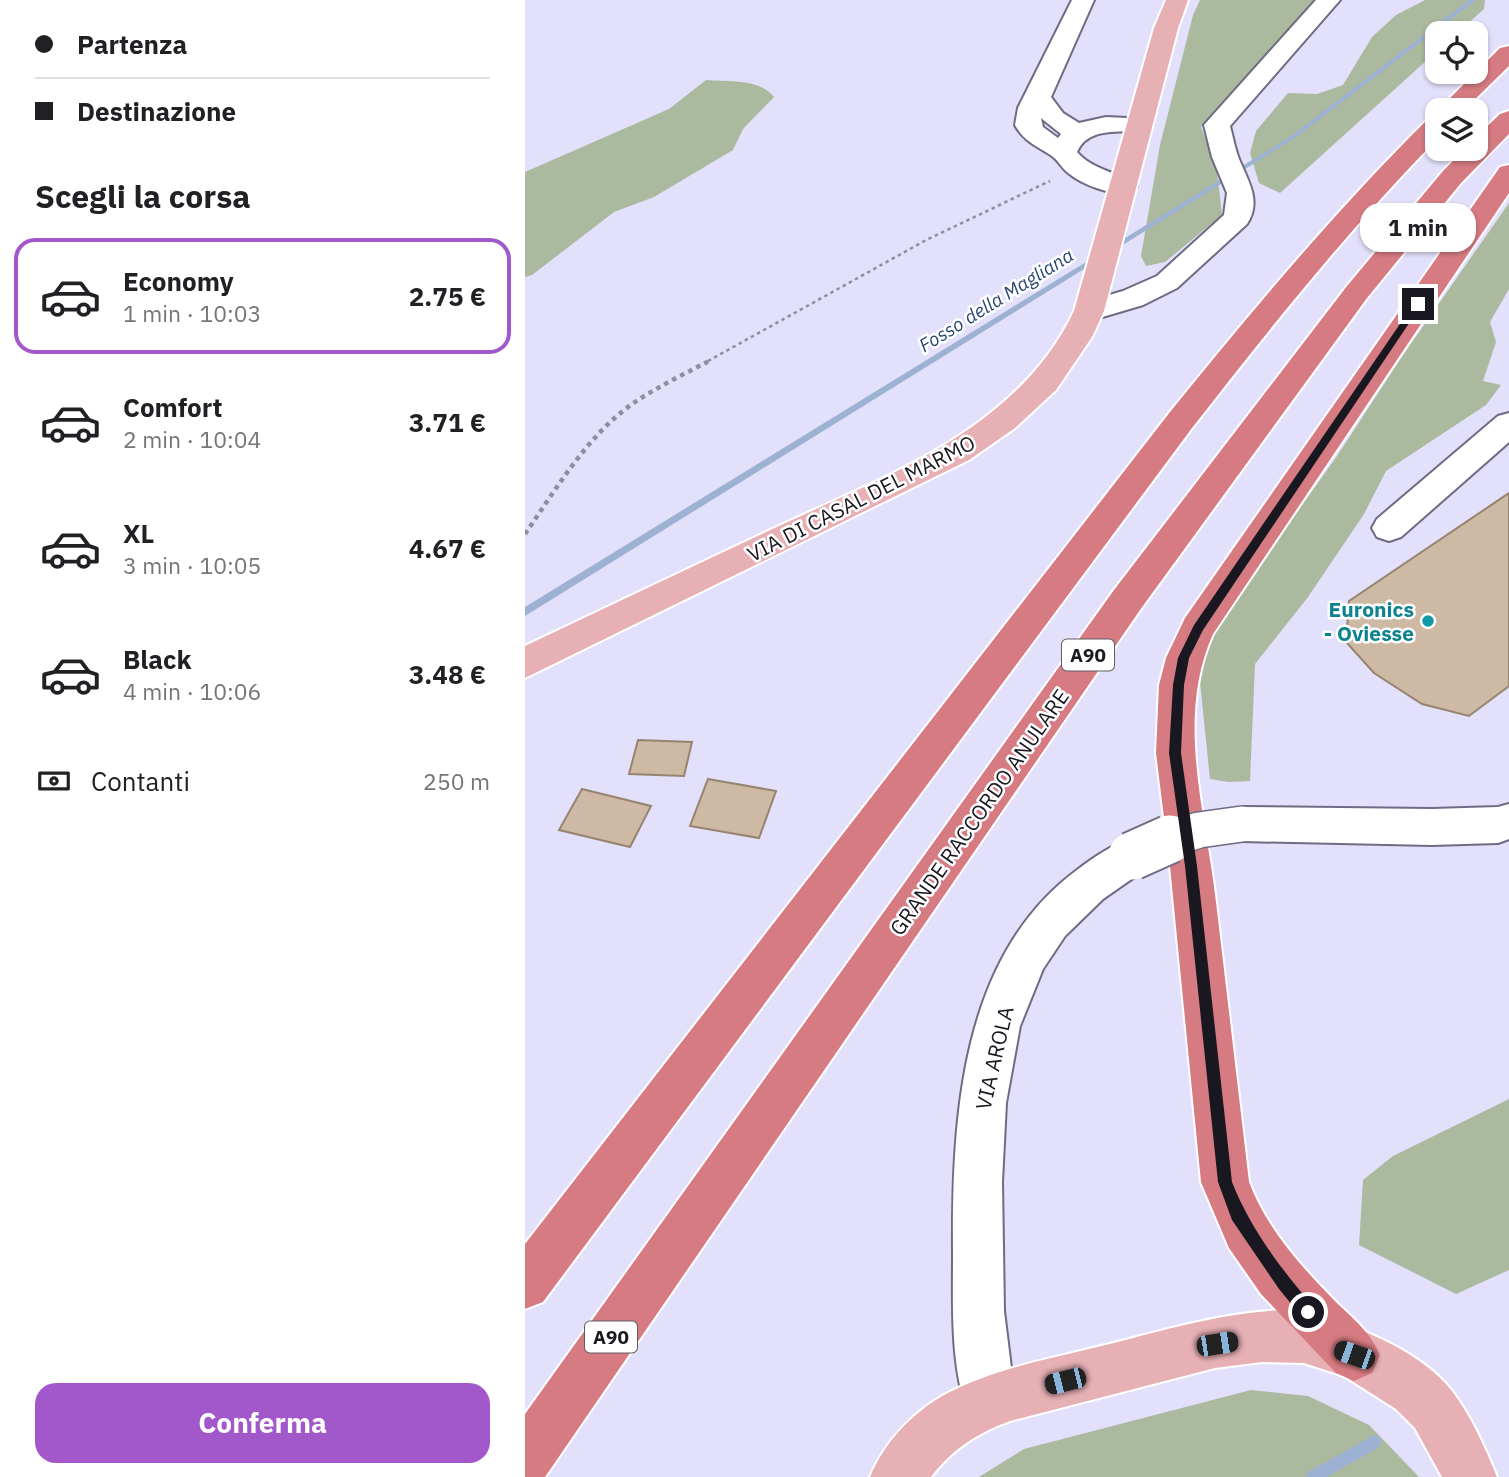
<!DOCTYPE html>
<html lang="it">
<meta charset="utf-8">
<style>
:root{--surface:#fff;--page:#f2f2f2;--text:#202124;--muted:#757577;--line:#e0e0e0;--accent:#a258cb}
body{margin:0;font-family:"IBM Plex Sans",sans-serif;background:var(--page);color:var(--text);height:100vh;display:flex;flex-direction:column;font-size:26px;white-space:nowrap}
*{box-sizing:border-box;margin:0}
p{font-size:23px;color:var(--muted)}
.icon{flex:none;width:38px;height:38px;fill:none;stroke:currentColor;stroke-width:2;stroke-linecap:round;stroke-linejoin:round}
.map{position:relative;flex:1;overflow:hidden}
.sheet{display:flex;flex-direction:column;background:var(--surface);width:525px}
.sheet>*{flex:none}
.top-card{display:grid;align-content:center;height:154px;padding:0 35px;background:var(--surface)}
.fabs{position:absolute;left:900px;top:21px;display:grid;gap:14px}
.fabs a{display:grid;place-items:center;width:63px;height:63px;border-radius:14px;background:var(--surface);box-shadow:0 2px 5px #0004;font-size:35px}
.end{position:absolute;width:32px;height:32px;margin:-16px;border:9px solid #191821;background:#fff;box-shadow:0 0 0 4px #fff}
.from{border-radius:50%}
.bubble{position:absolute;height:49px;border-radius:21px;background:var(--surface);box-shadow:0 2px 5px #0004;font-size:23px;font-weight:800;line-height:49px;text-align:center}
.car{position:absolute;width:21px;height:42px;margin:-21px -10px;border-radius:9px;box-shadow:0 0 5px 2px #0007;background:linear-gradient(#222 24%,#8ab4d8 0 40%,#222 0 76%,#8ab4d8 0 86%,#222 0)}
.top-card b{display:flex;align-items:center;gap:24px;height:66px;font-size:26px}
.top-card b+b{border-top:2px solid var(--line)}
.top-card i{width:18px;height:18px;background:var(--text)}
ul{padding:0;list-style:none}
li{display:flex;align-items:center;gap:21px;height:116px;margin:0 14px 10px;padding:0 21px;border:4px solid transparent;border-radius:21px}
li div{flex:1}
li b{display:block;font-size:26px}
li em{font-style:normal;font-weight:800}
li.on{border-color:var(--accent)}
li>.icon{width:63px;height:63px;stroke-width:1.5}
h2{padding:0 35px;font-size:32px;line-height:84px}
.pay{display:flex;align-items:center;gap:18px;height:77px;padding:0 35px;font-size:26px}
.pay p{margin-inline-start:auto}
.action{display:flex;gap:14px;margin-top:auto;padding:14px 35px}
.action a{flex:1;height:80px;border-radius:21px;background:var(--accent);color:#fff;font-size:28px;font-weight:800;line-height:80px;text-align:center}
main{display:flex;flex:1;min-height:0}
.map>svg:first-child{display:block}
</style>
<main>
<section class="sheet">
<div class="top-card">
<b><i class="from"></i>Partenza</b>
<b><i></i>Destinazione</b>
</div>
<h2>Scegli la corsa</h2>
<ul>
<li class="on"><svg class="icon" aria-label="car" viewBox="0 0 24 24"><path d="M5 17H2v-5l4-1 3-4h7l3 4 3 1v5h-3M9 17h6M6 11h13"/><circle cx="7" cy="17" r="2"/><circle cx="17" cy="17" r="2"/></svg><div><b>Economy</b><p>1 min · 10:03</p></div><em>2.75 €</em></li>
<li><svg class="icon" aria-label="car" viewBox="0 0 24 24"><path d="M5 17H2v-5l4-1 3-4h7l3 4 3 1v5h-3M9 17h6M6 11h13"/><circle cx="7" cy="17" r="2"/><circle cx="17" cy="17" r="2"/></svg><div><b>Comfort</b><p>2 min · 10:04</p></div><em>3.71 €</em></li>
<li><svg class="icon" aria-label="car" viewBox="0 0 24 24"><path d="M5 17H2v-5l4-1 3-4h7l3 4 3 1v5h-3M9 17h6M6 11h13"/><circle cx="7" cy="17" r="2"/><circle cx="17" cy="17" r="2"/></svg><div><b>XL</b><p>3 min · 10:05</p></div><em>4.67 €</em></li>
<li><svg class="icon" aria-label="car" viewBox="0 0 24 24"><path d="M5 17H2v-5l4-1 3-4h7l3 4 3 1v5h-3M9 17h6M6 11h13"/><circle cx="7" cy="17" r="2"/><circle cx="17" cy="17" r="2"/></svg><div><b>Black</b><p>4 min · 10:06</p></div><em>3.48 €</em></li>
</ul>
<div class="pay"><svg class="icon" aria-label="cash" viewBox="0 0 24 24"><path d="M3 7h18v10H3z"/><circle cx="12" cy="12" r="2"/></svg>Contanti<p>250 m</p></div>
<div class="action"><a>Conferma</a></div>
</section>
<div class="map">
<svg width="984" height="1477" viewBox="0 0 984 1477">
<rect width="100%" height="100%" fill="#e2e0fb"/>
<!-- green -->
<g fill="#abba9e">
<polygon points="675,0 791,0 676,127 692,171 697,215 640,262 621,266 616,256 635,145 668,15"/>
<polygon points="900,0 960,0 959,9 932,33 912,33 912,51 755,193 734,183 725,153 731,131 763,93 792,94 818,85 847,37 871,15"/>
<path d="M181,80C203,82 234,78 249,97L218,129L208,150L129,197L89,212L7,275L0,277V172L144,109Z"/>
<polygon points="984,203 984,289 965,322 971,342 958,381 976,385 961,405 861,471 839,514 783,597 730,664 725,781 703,782 685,779 672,653 812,456 878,355"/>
<polygon points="984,1099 984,1270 931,1294 834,1245 838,1180 868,1156"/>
<polygon points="726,1390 783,1396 844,1425 894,1477 454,1477 499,1449"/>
</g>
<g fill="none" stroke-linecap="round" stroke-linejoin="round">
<!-- stream -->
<g fill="#9db2d2" fill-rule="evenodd">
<polygon points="944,0 951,0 770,138 0,616 0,607 766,136"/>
<polygon points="849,1435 854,1437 856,1442 854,1447 802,1477 781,1477 783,1472"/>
</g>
</g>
<!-- building -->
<g fill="#cdb9a4" stroke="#96846f" stroke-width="2">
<polygon points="984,493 984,686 944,716 897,704 849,673 821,642 824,601"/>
<polygon points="113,740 167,742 159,776 104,774"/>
<polygon points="183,779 251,791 234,838 165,826"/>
<polygon points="57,789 126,806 105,847 34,830"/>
</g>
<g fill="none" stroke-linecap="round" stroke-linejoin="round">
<!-- minor casing -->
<g stroke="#6e6b83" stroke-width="4">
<g id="minor">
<path d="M547,0H569L526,97L538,113L554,123L581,117L624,119L628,124L624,129C600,135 564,124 552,152C570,173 604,174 612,186L609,192C589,197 557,185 542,172C536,167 533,160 527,156C512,146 499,142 490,125L493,108ZM516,118L536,134L533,138L518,127Z"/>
<path d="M791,0H815L705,126C708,137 710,149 714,159C723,181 737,201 722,224L652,288L618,305L574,318L564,320L554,318L549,311L554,304L598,291L632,276L699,215L702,193L687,157L679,125Z"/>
<polygon points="984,413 984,442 876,537 864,541 852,537 847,528 852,519 973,416"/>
<polygon points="984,804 984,839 973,843 907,845 717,841 703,836 697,824 703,812 717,807 907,809 973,807"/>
<path d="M607,838L621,843L627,856L621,869L578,899L540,936L518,969L495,1026L481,1103L477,1182L479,1311L490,1400L483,1419L464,1426L445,1419C425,1369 428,1308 428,1255C427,1122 434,957 552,870C569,857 587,845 607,838Z"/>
</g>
</g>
<!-- major casing -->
<g stroke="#fff" stroke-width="4">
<g id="major">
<path d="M641,0H663L653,28L579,311L567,337L531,390L490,428L444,460L0,678V646C80,608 160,570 241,532C355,478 491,433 549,311L629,28Z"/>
<path d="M761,1310C813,1316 894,1348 927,1391C946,1416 960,1448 972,1477H917L890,1428L871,1409L819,1376L779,1363L737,1362L690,1368L485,1421C454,1432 426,1450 406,1477H345C359,1443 387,1413 419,1395C467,1369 520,1360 572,1347C635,1332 695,1312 761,1310Z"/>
</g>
</g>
<!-- highway casing -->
<g stroke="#fff" stroke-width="4">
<g id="highway">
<polygon points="984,46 984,66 939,110 913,110 975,48"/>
<polygon points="984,111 984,134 936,183 842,298 615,610 20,1477 0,1477 0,1414 589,590 822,286 918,171 940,149 950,149 950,138 975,114"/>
<path d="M912,116V139C823,230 745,328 667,428L18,1302L0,1309V1244L645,412C727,311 810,211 903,119Z"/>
<path d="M984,165V193L688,634C650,718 681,814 691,902C702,995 713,1089 724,1182C741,1227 773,1263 806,1297C824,1316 845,1330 855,1355L847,1373L829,1381L811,1373L736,1294L704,1248L676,1182L645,866L631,753L634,685L641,658L660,618L975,167Z"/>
</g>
</g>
<!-- path-far1 -->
<polyline stroke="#8f8ea1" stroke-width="2.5" stroke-dasharray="3.5 3.5" stroke-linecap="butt" points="183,361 403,239 525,181"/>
<!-- path -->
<path stroke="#8f8ea1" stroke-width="4.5" stroke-dasharray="4.5 4.5" stroke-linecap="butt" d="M0,534C32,488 63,434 110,402C134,386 161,373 186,360"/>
<!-- minor -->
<use href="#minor" fill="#fff" fill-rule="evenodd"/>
<!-- major -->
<use href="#major" fill="#e7b0b5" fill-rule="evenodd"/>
<!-- highway -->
<use href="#highway" fill="#d77b83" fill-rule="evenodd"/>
<!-- minor-bridge-far1 casing -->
<g stroke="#6e6b83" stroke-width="38" stroke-linecap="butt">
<polyline id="minor-bridge-far1" points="640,841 674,830 717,824"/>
</g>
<!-- minor-bridge casing -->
<g stroke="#6e6b83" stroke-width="51" stroke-linecap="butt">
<polyline id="minor-bridge" points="607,856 645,839"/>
</g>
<!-- minor-bridge-far1 -->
<use href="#minor-bridge-far1" stroke="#fff" stroke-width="35"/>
<!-- minor-bridge -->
<use href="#minor-bridge" stroke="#fff" stroke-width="47"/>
</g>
<!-- route -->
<path fill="#191821" d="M890,302L897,304L678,630L664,658L659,685L656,753L672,866L707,1182C725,1228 756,1269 788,1306L790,1312L788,1317L783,1319L777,1317L754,1289L707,1220L693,1182L660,866L644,753L648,685L653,658L669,625Z"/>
<!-- markers -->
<circle fill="#0f9aa8" stroke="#fff" stroke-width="2.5" cx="903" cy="621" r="7"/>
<g text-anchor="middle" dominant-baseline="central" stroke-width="5" stroke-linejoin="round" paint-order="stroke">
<!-- far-water labels -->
<g font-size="19" font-style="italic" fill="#2b4773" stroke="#fff">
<text transform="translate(471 300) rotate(-32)">Fosso della Magliana</text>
</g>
<!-- shield labels -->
<g fill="#fff" stroke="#5e5d64" stroke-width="2">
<rect x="537" y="639.5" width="52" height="31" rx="5"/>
<rect x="60" y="1321.5" width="52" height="31" rx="5"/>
</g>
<g font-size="19" font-weight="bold" fill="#191821">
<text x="563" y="655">A90</text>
<text x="86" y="1337">A90</text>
</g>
<!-- street labels -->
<g font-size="21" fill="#191821" stroke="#fff">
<text transform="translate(336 498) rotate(-27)">VIA DI CASAL DEL MARMO</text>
<text transform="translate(454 812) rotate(-55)">GRANDE RACCORDO ANULARE</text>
<text transform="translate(469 1058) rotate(-77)">VIA AROLA</text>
</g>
<!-- culture labels -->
<g font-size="21" font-weight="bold" fill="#0d838f" stroke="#fff" text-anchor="end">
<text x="889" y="609">Euronics<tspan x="889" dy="24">- Oviesse</tspan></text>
</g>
</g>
</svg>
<div class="fabs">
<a><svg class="icon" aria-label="locate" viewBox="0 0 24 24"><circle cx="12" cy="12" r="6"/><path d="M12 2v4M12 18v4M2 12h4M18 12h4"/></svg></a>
<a><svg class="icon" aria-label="layers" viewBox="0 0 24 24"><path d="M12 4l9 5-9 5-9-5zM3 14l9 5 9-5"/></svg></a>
</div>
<i class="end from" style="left:783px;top:1312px"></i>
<i class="end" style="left:893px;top:304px"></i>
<div class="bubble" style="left:835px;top:203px;width:116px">1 min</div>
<i class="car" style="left:692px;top:1344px;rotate:81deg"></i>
<i class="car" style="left:829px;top:1355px;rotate:289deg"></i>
<i class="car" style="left:540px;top:1381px;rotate:256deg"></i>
</div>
</main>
